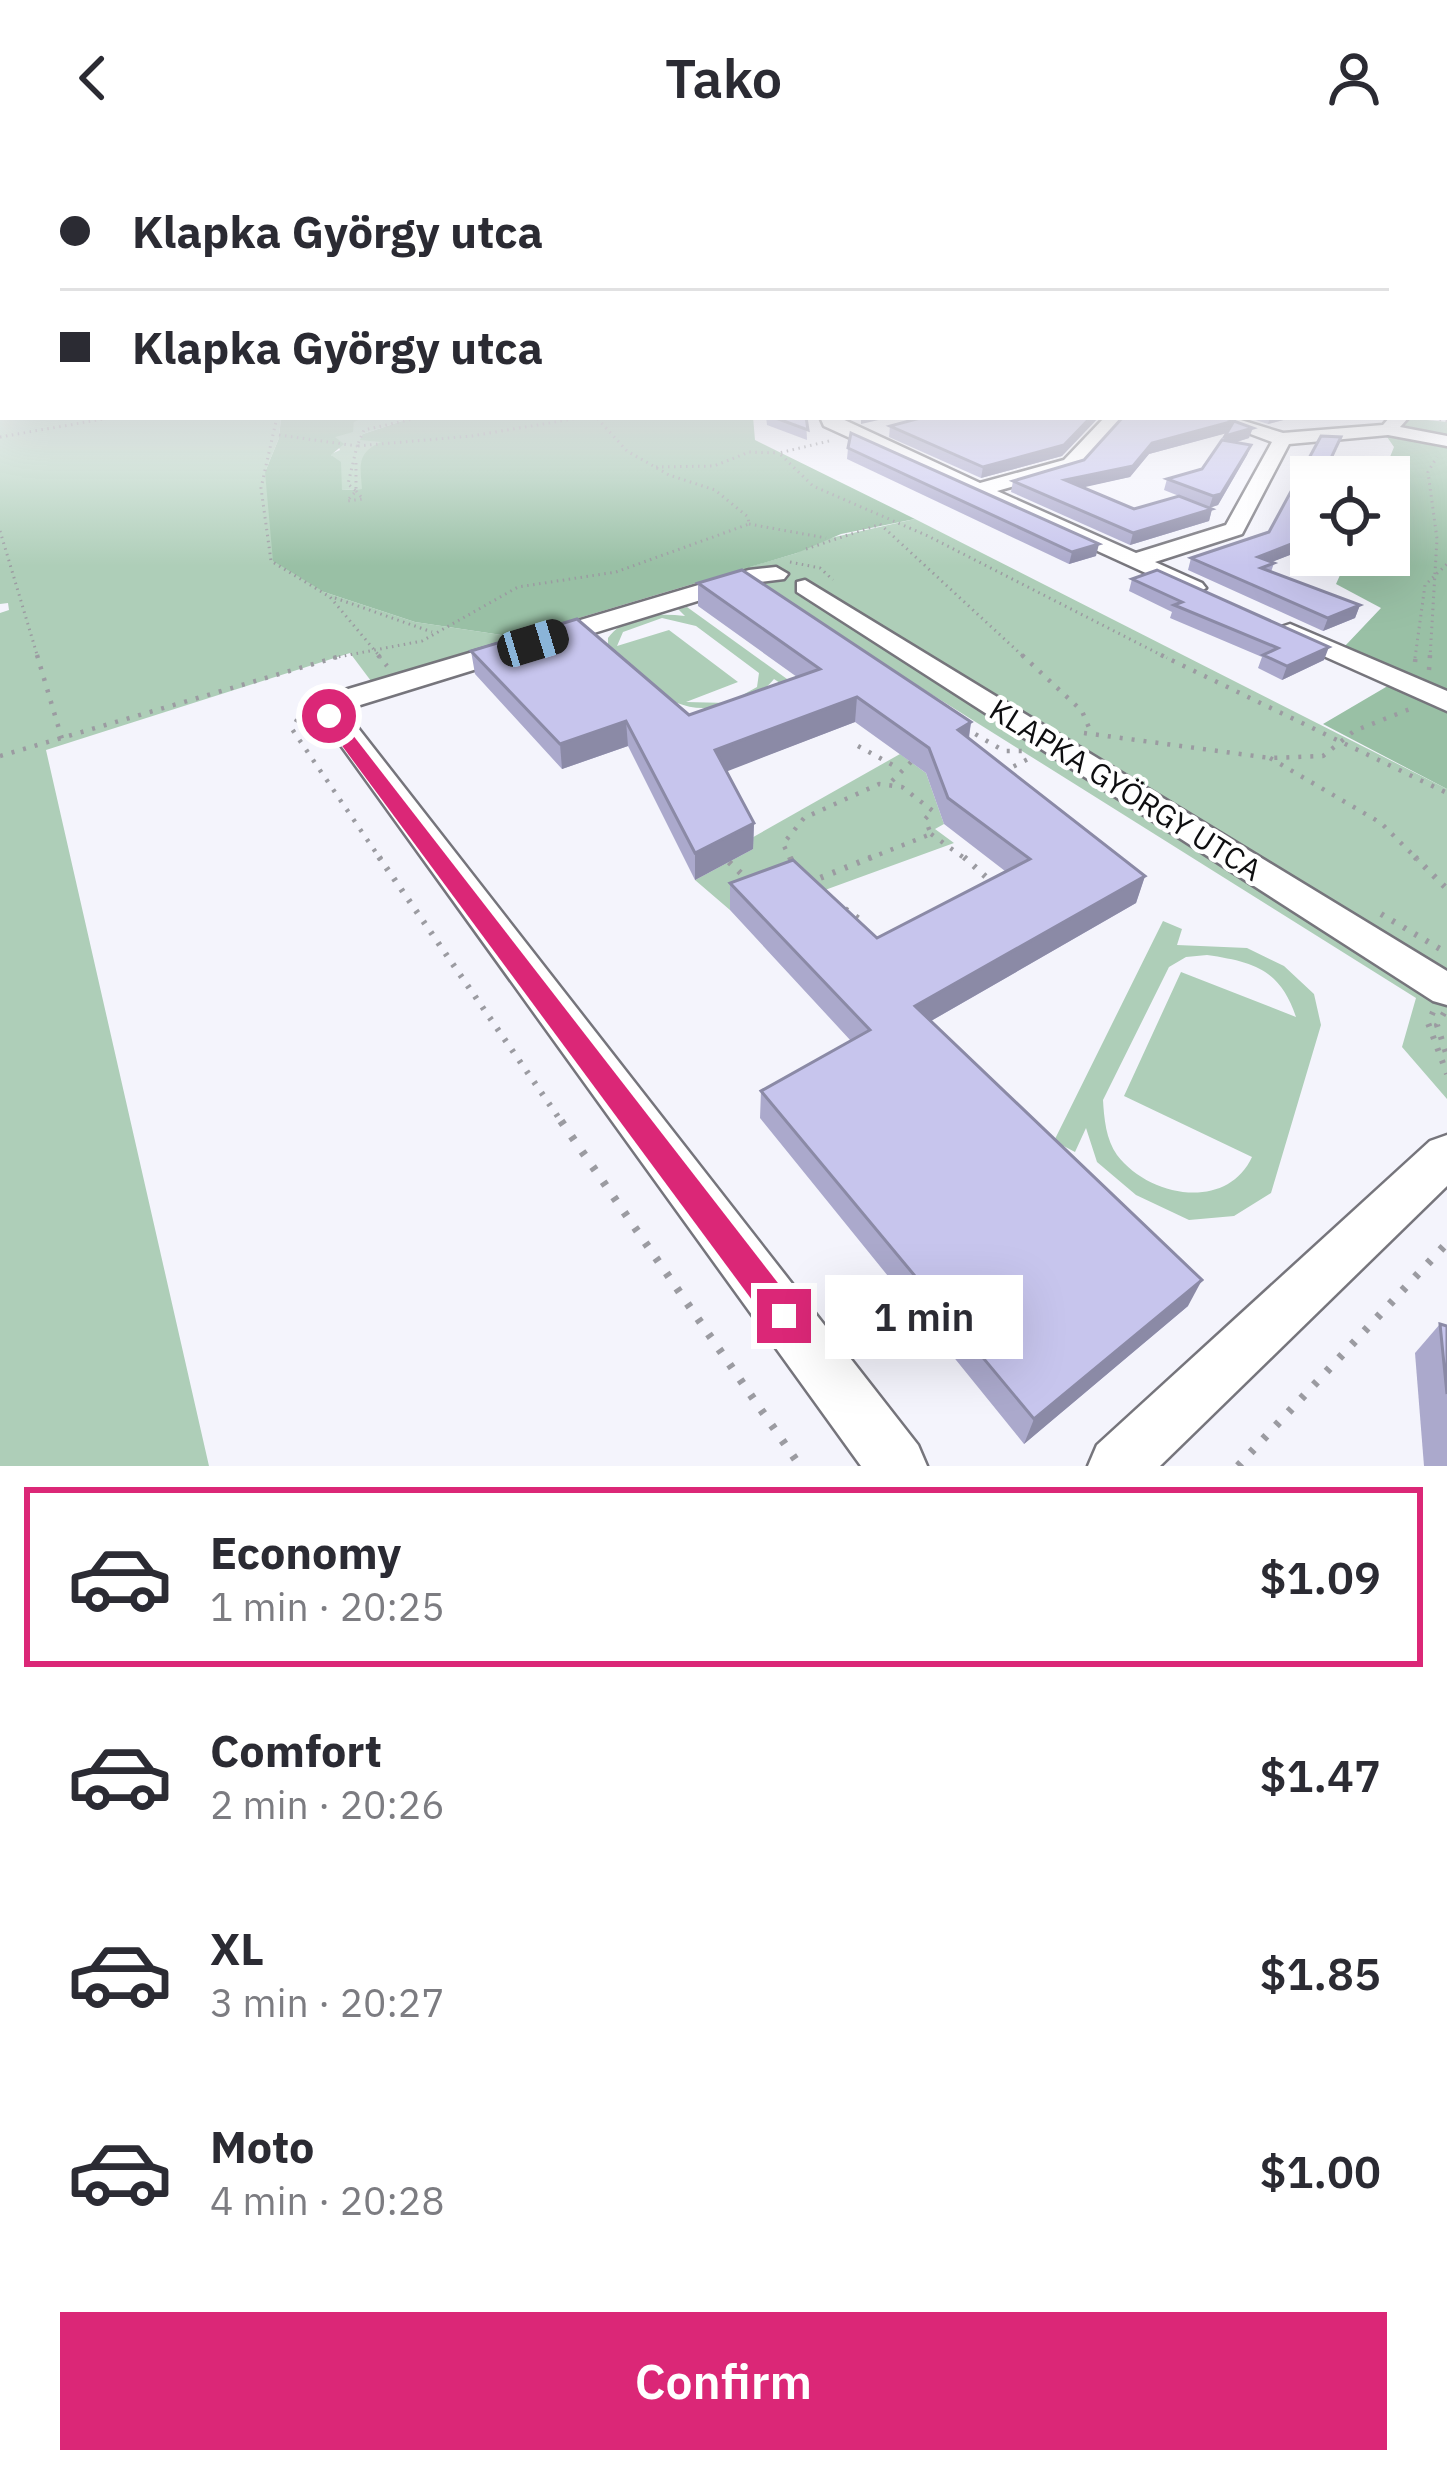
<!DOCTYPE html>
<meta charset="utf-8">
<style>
:root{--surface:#fff;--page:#f7f7f7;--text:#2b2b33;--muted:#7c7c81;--line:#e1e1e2;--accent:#db2777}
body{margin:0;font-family:"IBM Plex Sans",sans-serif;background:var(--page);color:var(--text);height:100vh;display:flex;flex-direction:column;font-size:45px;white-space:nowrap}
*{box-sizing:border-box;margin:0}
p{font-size:39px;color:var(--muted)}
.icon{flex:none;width:66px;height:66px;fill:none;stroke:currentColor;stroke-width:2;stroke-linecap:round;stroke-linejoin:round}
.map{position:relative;height:1310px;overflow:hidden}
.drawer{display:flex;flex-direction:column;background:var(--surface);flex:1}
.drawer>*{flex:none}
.banner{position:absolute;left:0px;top:0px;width:1449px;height:264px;box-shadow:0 12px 48px #0002;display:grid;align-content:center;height:264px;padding:0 60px;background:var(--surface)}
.buttons{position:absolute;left:1290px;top:300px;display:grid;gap:24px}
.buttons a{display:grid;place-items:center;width:120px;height:120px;border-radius:0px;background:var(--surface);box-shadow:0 12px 48px #0002;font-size:60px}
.end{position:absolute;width:54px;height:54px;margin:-27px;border:15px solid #db2777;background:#fff;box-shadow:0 0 0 6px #fff}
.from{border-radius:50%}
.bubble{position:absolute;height:84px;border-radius:0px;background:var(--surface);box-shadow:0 12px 48px #0002;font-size:39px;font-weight:600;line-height:84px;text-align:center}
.car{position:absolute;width:36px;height:72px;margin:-36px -18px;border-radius:15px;box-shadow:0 0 9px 3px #0007;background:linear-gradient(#222 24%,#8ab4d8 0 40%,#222 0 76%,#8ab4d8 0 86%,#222 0)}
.banner b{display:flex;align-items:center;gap:42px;height:114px;font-size:45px}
.banner b+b{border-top:3px solid var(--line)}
.banner i{width:30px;height:30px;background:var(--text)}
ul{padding:21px 0 0;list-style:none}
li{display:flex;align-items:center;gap:36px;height:180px;margin:0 24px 18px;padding:0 36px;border:6px solid transparent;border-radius:0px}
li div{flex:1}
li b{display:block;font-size:45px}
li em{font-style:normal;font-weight:600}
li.selected{border-color:var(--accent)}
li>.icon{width:108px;height:108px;stroke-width:1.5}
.cta{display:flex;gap:24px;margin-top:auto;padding:24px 60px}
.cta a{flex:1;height:138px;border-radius:0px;background:var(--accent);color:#fff;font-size:48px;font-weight:600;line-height:138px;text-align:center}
header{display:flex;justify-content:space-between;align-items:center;height:156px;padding:0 60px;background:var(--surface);font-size:54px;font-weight:600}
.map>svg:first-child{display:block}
</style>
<header><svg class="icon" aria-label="back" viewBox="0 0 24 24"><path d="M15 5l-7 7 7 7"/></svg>Tako<svg class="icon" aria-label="person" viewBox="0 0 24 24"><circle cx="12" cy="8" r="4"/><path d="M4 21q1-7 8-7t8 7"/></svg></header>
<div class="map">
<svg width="1447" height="1310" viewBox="0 0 1447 1310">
<rect width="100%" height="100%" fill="#f4f4fc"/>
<!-- green -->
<g fill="#aeceb8" fill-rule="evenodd">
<polygon points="0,227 3,261 281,261 279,282 265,316 324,436 415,466 515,481 371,525 350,497 46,594 209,1310 0,1310 0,457 9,454 8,447 0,448"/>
<polygon points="365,261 437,261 411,262 363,278 384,285 362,333 342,334 331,298 340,294 334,280 352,275 354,265"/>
<polygon points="915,363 1447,633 1447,943 1402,891 1416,842 735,415 797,397 817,385"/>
<path d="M687,451L794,528L786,531L774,523C764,536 752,540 734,546C676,567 652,529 608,495V482C626,458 657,457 685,460L678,453ZM662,462L696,470L759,517L757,531L728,547L686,546L738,526L669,474L617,490L623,476Z"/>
<polygon points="900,598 926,617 944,668 935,673 954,687 803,742 730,754 695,724 753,693 748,684"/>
<path d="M1163,765L1182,773L1177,789L1247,792L1284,810L1314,838L1321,869L1271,1037L1234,1060L1189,1064L1136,1039L1097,1006L1086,972L1075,996L1054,985ZM1207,799C1255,806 1280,814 1296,861L1181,816L1124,940L1252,1001C1227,1055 1150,1042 1117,999C1106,984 1104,962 1103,944L1169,811L1186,801Z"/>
</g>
<!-- forest -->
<g fill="#99c0a5">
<path d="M281,261H365L354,266L353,276L335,281L344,288L331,299L341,306L342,334L362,333C360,308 357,297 381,286L360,284L363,278L411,262L753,261L755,284L915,363L841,378L797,397L515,481L415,466L324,436L273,405L265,316L279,282Z"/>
<polygon points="1407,262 1447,266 1447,633 1323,568 1403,521 1345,490 1381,452 1336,428 1349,399 1389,399 1389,321 1382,321 1394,291 1385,278"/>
</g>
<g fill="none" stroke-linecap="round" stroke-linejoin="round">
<!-- minor casing -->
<g stroke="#76757c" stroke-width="5">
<g id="minor">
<polygon points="820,261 838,261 980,327 1064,304 1105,261 1124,261 1078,312 997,335 1136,397 1226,369 1272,286 1205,261 1231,261 1283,277 1383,269 1390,261 1409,261 1400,271 1447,280 1447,290 1388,279 1289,288 1242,378 1155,406 1202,427 1206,432 1194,439 824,270"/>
<polygon points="776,411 788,418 784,423 759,426 344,554 918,1289 927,1310 861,1310 314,552 328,539 749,414"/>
<polygon points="805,424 1447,815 1447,849 1433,845 797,436 797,426"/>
<polygon points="1290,468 1447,535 1447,555 1281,481 1277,476 1281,471"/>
<polygon points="1447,979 1447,1030 1160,1310 1088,1310 1097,1289 1430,985"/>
</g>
</g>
<!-- path-far3 -->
<g stroke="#9b9ba1" stroke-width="3" stroke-dasharray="1.5 4.5" stroke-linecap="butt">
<polyline points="277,261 261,332 271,405 330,441 381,502"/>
<polyline points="422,261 364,274 357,290 472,280 585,261"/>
<polyline points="1428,261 1447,265"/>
<polyline points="279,279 357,290 348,328 356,335"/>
<polyline points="0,281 115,261"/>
<polyline points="829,285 779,297 813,330 928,380 1167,502"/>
<polyline points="356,307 356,335"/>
<polyline points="656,311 714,310 749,296 779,297"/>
<polygon points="356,335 363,343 347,345"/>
<polyline points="749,368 826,382"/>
<polyline points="880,368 1025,502"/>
<polyline points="0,375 38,502"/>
<polyline points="806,393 878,369"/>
<polyline points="790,406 820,412 833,424"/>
<polyline points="335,442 432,476"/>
<polyline points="333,502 422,485 518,431 616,416 749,368 748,361 715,334 669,319 627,295 596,261"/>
<polyline points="1415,502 1425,429 1447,408"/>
<polyline points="1430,502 1437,383 1428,316 1437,301"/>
</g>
<!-- path-far2 -->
<g stroke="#9b9ba1" stroke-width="4.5" stroke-dasharray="3 9" stroke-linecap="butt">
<polyline points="37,499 62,583"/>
<polyline points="378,499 387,510"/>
<polyline points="1022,499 1082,555 1090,574"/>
<polyline points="1161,499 1447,637"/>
<polyline points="1415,506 1416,499"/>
<polyline points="1429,514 1430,499"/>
<polyline points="303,553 292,573 381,704"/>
<polyline points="965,572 1004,595 1025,595"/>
<polyline points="1084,577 1270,602 1323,600 1354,575 1410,553"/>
<polyline points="858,590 900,613"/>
<polyline points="0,600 344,499"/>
<polyline points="1270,602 1381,667 1418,704"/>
<polyline points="1003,616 1030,602"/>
<polyline points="892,625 911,606"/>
<polyline points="931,678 967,704"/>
<polyline points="791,704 783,688 804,662 879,628 902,631 933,655 925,663 931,678 865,704"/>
</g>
<!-- path-far1 -->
<g stroke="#9b9ba1" stroke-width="6" stroke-dasharray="3 10" stroke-linecap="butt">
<polyline points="379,701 563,968"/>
<polyline points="790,701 792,706"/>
<polyline points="964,701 986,721"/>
<polyline points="1415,701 1447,733"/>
<polyline points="729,706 748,724"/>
<polyline points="815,731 815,724 872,701"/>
<polyline points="845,753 865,767"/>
<polyline points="1381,758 1447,797"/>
<polyline points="1433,856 1428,867 1447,918"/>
<polyline points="1444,857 1437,869 1447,900"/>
</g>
<!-- path -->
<g stroke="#9b9ba1" stroke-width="8" stroke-dasharray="4.5 14" stroke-linecap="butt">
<polyline points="561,965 800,1310"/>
<polyline points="1238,1310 1447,1087"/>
</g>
<!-- minor -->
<use href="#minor" fill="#fff" fill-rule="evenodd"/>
</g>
<!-- wall -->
<g fill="#aba9cc">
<polygon points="766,261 806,261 807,284 767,269"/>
<polygon points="924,261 1099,261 1062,300 981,322 889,281 890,270"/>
<polygon points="1223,261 1249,282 1236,286 1251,289 1247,299 1218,349 1209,352 1164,334 1167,323 1202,313 1226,277 1149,298 1130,321 1082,331 1134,353 1212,353 1209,365 1130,389 1011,336 1013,325"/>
<polygon points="1246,261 1295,261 1268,268"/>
<polygon points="1321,280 1341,281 1325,321 1311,321 1311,361 1295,397 1271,406 1274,407 1271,416 1360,449 1355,462 1323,475 1188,414 1191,402 1269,376"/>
<polygon points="848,292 1096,400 1069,408 847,303"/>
<polygon points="1132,423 1324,504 1282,524 1258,512 1262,501 1170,462 1172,456 1129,435"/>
<polygon points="698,427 971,566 969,583 1145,720 1136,747 931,865 1188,1150 1024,1288 760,962 761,935 851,885 730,754 730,727 877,782 1005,715 944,668 926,617 855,566 726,615 754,667 753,693 695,724 628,590 562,613 475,518 471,495 689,559 797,521 698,450"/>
<polygon points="1440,1168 1447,1170 1447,1310 1424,1310 1415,1197"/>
</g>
<!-- shaded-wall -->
<g fill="#8b8aa6">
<polygon points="861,261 892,261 861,268"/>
<polygon points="1091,261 1099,261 1062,300 981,322 983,311"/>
<polygon points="1270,261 1295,261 1268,268"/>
<polygon points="1234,265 1231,276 1149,298 1130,321 1063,336 1065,324 1152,287"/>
<polygon points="1253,272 1249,282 1221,291 1225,280"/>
<polygon points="1251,289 1247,299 1218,349 1209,352 1213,340"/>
<polygon points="1212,353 1209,365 1130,389 1133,377"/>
<polygon points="1311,358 1295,397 1254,413 1258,401"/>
<polygon points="1099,388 1096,400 1069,408 1072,396"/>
<polygon points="1360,449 1355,462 1323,475 1328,462"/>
<polygon points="1329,491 1324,504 1282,524 1287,510"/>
<polygon points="857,541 855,566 715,620 715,594"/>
<polygon points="626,565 628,590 562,613 560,588"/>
<polygon points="971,566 967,591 958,574"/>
<polygon points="754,667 753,693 695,724 695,697"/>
<polygon points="1145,720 1136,747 910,877 915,850"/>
<polygon points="1202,1124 1188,1150 1024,1288 1034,1263"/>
</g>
<!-- building -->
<g fill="#c7c5ed" stroke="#8b8aa6" stroke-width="3">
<polygon points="773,261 806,261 808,274"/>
<polygon points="924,261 1091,261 1064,289 983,311 890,270"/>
<polygon points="1123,261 1223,261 1253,272 1225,280 1234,265 1152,287 1133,310 1065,324 1134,353 1179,340 1212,353 1133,377 1013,325 1084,304"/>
<polygon points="851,277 1099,388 1072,396 848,292"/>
<polygon points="1321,280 1341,281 1331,302 1325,321 1311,321 1311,358 1299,385 1258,401 1274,407 1261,412 1360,449 1328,462 1191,402 1269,376"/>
<polygon points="1222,284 1251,289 1221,338 1213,340 1167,323 1202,313"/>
<polygon points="742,414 971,566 958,574 1145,720 915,850 1202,1124 1034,1263 761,935 870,874 730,727 793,704 877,782 1030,703 948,642 929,592 857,541 715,594 754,667 695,697 626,565 560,588 471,495 577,463 689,559 820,513 698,427"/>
<polygon points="1157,414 1329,491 1287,510 1263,499 1278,492 1174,449 1182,446 1132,423"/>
<polygon points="1440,1168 1447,1170 1447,1238"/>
</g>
<!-- sky -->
<linearGradient id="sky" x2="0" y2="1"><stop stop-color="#7fa8d5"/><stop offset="0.55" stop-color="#fafafe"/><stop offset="1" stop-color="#fafafe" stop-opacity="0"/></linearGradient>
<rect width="1447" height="410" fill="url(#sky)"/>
<!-- route -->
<polygon fill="#db2777" points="329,555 335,556 795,1149 799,1160 795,1171 784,1176 772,1171 323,564 323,556"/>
<g text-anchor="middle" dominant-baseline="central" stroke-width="9" stroke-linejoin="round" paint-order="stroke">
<!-- street labels -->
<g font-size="30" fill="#0e0e10" stroke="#fff">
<text transform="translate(1126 633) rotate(32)">KLAPKA GYÖRGY UTCA</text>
</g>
</g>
</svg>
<div class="buttons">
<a><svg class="icon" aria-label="locate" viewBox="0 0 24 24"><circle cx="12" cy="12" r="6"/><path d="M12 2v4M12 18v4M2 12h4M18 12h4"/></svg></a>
</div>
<i class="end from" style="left:329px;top:560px"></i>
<i class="end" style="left:784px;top:1160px"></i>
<div class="bubble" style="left:825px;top:1119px;width:198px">1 min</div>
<i class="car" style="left:533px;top:487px;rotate:73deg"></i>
<div class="banner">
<b><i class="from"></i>Klapka György utca</b>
<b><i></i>Klapka György utca</b>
</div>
</div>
<section class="drawer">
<ul>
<li class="selected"><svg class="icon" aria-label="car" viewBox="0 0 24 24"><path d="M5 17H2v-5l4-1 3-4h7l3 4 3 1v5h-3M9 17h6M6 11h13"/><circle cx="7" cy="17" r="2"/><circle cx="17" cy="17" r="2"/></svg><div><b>Economy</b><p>1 min · 20:25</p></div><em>$1.09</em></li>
<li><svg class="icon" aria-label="car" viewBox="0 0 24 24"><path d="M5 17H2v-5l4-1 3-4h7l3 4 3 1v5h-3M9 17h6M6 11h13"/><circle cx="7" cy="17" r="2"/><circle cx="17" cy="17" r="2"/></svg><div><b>Comfort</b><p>2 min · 20:26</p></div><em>$1.47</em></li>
<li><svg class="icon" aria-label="car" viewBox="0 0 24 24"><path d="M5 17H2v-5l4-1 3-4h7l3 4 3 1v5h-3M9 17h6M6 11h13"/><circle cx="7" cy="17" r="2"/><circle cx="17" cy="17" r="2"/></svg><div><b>XL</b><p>3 min · 20:27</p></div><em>$1.85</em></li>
<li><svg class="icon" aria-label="car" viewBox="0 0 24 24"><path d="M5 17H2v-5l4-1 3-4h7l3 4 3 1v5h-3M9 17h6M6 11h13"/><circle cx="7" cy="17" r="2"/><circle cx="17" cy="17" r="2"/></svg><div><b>Moto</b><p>4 min · 20:28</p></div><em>$1.00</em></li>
</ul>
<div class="cta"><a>Confirm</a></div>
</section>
